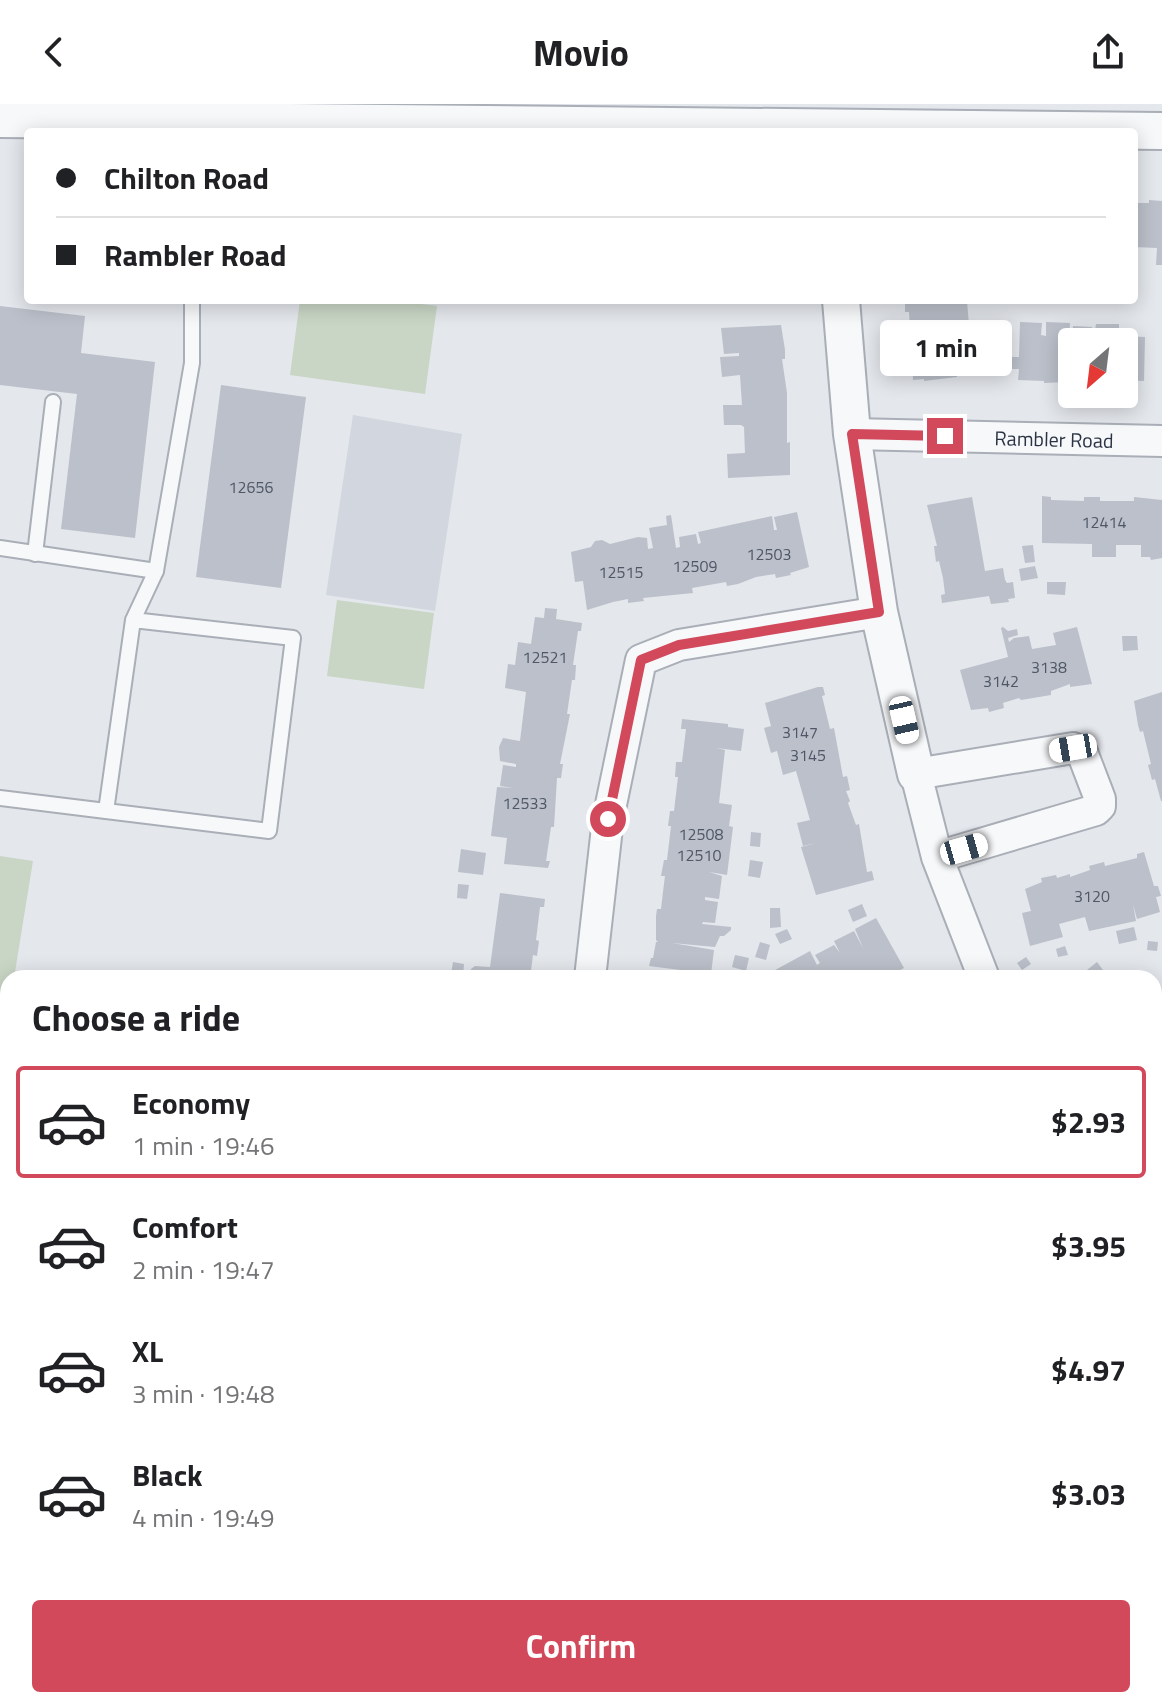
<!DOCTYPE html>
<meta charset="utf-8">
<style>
:root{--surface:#fff;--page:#f2f2f2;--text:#202124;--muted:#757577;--line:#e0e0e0;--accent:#d1495b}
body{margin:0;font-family:"Titillium Web",sans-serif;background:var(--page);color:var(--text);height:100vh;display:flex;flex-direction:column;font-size:30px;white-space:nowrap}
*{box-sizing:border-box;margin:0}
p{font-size:26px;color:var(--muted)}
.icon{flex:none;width:44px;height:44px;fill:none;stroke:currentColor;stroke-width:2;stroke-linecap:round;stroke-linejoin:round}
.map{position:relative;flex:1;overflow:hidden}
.drawer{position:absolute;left:0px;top:866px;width:1162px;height:738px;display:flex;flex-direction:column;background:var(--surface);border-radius:24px 24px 0 0;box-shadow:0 4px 20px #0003}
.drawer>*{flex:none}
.banner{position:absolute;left:24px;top:24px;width:1114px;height:176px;border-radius:8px;box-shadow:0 4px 20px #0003;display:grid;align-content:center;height:176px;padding:0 32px;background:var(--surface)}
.needle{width:52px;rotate:208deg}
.controls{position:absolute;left:1058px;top:224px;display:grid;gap:16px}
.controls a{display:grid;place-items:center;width:80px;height:80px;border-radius:8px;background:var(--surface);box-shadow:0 4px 20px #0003;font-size:40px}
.end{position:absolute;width:36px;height:36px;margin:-18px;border:10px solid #d1495b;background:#fff;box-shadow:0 0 0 4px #fff}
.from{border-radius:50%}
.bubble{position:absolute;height:56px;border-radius:8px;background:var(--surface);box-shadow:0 4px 20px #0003;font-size:26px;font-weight:700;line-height:56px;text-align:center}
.car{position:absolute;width:24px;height:48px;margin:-24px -12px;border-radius:10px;box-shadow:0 0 6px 2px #0007;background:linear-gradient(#fff 24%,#345 0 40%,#fff 0 76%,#345 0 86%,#fff 0)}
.banner b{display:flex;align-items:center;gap:28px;height:76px;font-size:30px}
.banner b+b{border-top:2px solid var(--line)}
.banner i{width:20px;height:20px;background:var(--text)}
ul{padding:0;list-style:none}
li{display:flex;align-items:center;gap:24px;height:112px;margin:0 16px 12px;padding:0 16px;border:4px solid transparent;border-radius:8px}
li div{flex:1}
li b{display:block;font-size:30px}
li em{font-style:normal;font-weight:700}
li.selected{border-color:var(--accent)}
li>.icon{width:72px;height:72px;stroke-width:1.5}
h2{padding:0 32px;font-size:36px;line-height:96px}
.cta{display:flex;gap:16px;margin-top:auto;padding:16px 32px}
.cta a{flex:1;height:92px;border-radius:8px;background:var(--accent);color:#fff;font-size:32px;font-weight:700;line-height:92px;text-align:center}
header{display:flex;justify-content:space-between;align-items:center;height:104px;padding:0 32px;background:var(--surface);font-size:36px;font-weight:700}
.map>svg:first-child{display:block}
</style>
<header><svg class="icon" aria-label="back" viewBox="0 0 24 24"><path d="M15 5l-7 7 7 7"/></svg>Movio<svg class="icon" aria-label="share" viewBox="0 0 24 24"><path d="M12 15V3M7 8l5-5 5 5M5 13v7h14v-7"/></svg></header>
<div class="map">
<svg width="1162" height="1603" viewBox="0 0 1162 1603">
<rect width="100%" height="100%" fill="#e4e7ec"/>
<!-- built -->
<polygon fill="#d2d6de" points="353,311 462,330 435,507 326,491"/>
<!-- green -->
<g fill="#c9d6c5">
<polygon points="300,196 390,196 437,202 425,290 290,271"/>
<polygon points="337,496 434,509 424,585 327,572"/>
<polygon points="0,752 33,757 14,874 8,874 8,912 0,962"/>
</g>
<!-- building -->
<g fill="#bbc0ca">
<polygon points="1149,96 1162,97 1162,161 1156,161 1157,144 1134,143 1134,103 1136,99 1149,99"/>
<polygon points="905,196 967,197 969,221 954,222 957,273 924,277 924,275 913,276 912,251 908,251 908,243 911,243 909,208 905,208"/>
<polygon points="0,202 85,212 81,249 155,258 135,434 61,425 77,290 0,281"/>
<polygon points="1020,218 1042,219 1041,231 1046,232 1046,218 1070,219 1069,233 1072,233 1073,222 1092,223 1094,233 1096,220 1119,220 1119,232 1145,233 1144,277 1124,276 1124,238 1072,238 1072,274 1066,274 1066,278 1044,279 1044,277 1018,276 1019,265 1012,265 1012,253 1019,253"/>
<polygon points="781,221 785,246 785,255 782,255 787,289 787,339 790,338 790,371 728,374 727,350 745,349 744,323 741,321 724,321 723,301 742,301 740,271 722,273 720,253 739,252 739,249 724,250 721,224"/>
<polygon points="221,281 306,293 281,484 196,473"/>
<polygon points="1042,392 1051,393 1051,396 1084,397 1084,393 1100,393 1100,397 1134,397 1134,393 1162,396 1162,454 1151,456 1150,453 1141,453 1141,441 1116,441 1116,453 1092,453 1092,440 1042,439"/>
<polygon points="972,393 985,467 1003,464 1005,476 1007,479 1013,478 1015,494 1008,495 1009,498 991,500 989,492 942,499 941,491 945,490 943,474 939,457 936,458 934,442 937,442 927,401"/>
<polygon points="797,408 809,463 790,469 791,471 776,474 775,470 756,473 738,480 727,482 726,478 692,484 693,489 643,494 644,497 628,499 628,495 613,498 587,506 583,477 575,478 571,448 591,443 595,437 602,436 610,440 638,433 647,434 648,445 653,444 649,424 667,421 666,412 671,411 676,444 680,443 679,433 696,430 698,440 701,439 698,428 772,412 774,426 777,426 774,413"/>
<polygon points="1033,441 1035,458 1025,459 1022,442"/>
<polygon points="1035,462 1038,474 1021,477 1019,465"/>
<polygon points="1047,478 1066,478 1065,491 1047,490"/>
<polygon points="545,504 557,505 556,515 582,519 581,527 578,527 573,561 576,561 575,576 572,576 567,610 570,610 560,660 563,660 561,674 557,674 554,723 551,723 546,757 550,757 548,764 504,760 507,734 491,732 497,683 513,684 500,682 503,661 516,663 516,660 500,657 499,643 503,634 520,637 526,588 505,584 508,560 515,561 518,538 531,540 535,513 544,514"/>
<polygon points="1003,523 1008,527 1017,525 1018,531 1008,534 1009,538 1014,534 1029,532 1032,545 1056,541 1053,529 1077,523 1092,580 1070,583 1070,580 1051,587 1051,591 1021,596 1019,594 1003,599 1004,604 989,608 988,604 971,606 960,566 1008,553 1001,524"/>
<polygon points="1122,532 1137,532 1138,546 1123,547"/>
<polygon points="818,583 823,583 825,591 822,592 830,625 834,624 843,673 847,672 850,686 846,687 850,697 848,699 856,721 859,720 867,768 872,767 874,776 816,791 801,743 816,739 803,742 797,719 810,716 796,667 783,671 777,647 771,649 764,624 771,622 765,599"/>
<polygon points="1162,588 1162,697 1161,697 1155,675 1152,676 1148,661 1151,660 1143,627 1140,628 1138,621 1134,597"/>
<polygon points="682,615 728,620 728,623 744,625 741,647 716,644 725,646 719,699 732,701 729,722 733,723 727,771 709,768 722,772 719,795 705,793 705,796 718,798 715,819 703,818 702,820 731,823 731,826 724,832 720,832 715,843 672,839 714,846 711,870 716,871 715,874 695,873 696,868 649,862 651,854 653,854 656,838 658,838 656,836 656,812 657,805 661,805 663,788 665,772 661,772 664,756 667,756 671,722 668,722 670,707 674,707 678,673 675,673 676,658 682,658 686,625 681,625"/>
<polygon points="751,728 761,729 760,743 750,742"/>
<polygon points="461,745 486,749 483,771 458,768"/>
<polygon points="1144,748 1154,782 1158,782 1161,792 1156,793 1160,808 1137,815 1133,800 1136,817 1089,827 1085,813 1059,820 1063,833 1030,842 1022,809 1031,807 1025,785 1042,778 1041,774 1056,771 1057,774 1070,770 1070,773 1090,766 1089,762 1104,758 1105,762 1137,754 1137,750"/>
<polygon points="750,756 763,758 760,774 748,772"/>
<polygon points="458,780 469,781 467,795 457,794"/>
<polygon points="500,789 545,795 544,803 540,803 536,836 539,837 537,852 533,851 530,874 470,874 471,865 475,862 490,863"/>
<polygon points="862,800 867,812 853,818 848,806"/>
<polygon points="770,804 780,804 781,823 770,824"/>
<polygon points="876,814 904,864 886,874 768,874 766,871 810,847 817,861 820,859 815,851 834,841 840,849 834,837 854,827 863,844 855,825"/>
<polygon points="1134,823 1137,836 1119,840 1116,827"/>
<polygon points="787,825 792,835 780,840 775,830"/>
<polygon points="1148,837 1158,838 1157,847 1147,846"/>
<polygon points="760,838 770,841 766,856 755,853"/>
<polygon points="1065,842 1068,851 1058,853 1056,845"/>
<polygon points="735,851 749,854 746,867 732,863"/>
<polygon points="1026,853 1031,860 1022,866 1017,859"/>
<polygon points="453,858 464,860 463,872 451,870"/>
<polygon points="1097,858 1109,874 1077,874"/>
<polygon points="1154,909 1162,920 1162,935 1157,939 1162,946 1162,1018 1156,1010 1154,1012"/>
<polygon points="1162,1237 1162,1340 1154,1332 1154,1254 1159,1249 1155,1245"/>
<polygon points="530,1596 546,1596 547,1603 531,1603"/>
</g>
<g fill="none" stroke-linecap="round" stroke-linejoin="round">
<!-- service casing -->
<g stroke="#a9aeb7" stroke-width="18">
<g id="service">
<polyline points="0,444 156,467 192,259 192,196"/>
<polyline points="35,450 53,298"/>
<polyline points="133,516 293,534 269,727 106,707 133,516 156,467"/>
<polyline points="0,694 106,707"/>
</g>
</g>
<!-- minor casing -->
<g stroke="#a9aeb7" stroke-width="34">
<g id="minor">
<path id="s1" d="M852,330L1162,337"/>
<polyline points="937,753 1096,706 1100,702 1100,695 1082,648 1073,644 916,670 937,753 984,874"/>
<polyline points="590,874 608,715 641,556 679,541 879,508"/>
<polyline points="1154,1100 1162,1108"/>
<polyline points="1154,1160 1162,1151"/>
</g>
</g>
<!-- tertiary casing -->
<g stroke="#a9aeb7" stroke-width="40">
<g id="tertiary">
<polyline points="0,15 1162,27"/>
<polyline points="841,196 852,330 879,508 916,670"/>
</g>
</g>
<!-- service -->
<use href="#service" stroke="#f7f8fa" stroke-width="14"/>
<!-- minor -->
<use href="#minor" stroke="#f7f8fa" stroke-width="30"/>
<!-- tertiary -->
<use href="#tertiary" stroke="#f7f8fa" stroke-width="36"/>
</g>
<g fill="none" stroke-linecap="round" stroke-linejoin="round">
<!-- route -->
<polyline stroke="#d1495b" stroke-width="10" points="608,715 641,556 679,541 879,508 852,330 945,332"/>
</g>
<g text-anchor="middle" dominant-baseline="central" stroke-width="8" stroke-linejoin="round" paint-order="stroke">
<!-- number labels -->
<g font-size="16" fill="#4f5766">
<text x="251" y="383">12656</text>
<text x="1104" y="418">12414</text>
<text x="769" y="450">12503</text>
<text x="695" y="462">12509</text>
<text x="621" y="468">12515</text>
<text x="545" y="553">12521</text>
<text x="1049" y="563">3138</text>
<text x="1001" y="577">3142</text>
<text x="800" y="628">3147</text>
<text x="808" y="651">3145</text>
<text x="525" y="699">12533</text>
<text x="701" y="730">12508</text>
<text x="699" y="751">12510</text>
<text x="1092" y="792">3120</text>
</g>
<!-- street labels -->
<g font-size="20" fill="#2b3445" stroke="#f4f6f9">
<text stroke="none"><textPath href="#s1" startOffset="202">Rambler Road</textPath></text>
</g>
</g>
</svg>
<div class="controls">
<a><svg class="needle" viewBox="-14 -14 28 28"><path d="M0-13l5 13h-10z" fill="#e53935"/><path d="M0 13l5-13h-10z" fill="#757577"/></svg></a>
</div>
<i class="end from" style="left:608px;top:715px"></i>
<i class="end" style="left:945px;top:332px"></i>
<div class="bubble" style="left:880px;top:216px;width:132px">1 min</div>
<i class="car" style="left:904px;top:616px;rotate:167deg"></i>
<i class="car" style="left:1073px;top:644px;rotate:260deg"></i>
<i class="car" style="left:964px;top:745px;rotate:74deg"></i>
<div class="banner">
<b><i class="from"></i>Chilton Road</b>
<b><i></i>Rambler Road</b>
</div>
<section class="drawer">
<h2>Choose a ride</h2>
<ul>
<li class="selected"><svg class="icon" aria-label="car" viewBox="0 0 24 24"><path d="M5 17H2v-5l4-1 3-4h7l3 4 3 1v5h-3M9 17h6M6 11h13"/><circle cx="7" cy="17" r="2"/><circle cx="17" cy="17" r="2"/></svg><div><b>Economy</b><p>1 min · 19:46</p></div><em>$2.93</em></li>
<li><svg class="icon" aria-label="car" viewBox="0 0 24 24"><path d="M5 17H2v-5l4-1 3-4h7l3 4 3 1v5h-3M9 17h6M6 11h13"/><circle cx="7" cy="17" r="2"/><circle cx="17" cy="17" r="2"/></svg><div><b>Comfort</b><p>2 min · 19:47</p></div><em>$3.95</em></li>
<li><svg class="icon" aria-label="car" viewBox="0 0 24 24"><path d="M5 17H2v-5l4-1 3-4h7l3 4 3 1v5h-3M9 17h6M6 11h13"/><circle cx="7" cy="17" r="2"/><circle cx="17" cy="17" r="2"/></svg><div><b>XL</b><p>3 min · 19:48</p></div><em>$4.97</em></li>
<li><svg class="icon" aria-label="car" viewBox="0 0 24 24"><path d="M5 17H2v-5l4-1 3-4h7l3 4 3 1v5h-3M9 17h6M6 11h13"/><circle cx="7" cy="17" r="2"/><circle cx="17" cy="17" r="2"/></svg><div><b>Black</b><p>4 min · 19:49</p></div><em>$3.03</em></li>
</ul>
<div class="cta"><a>Confirm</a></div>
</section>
</div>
